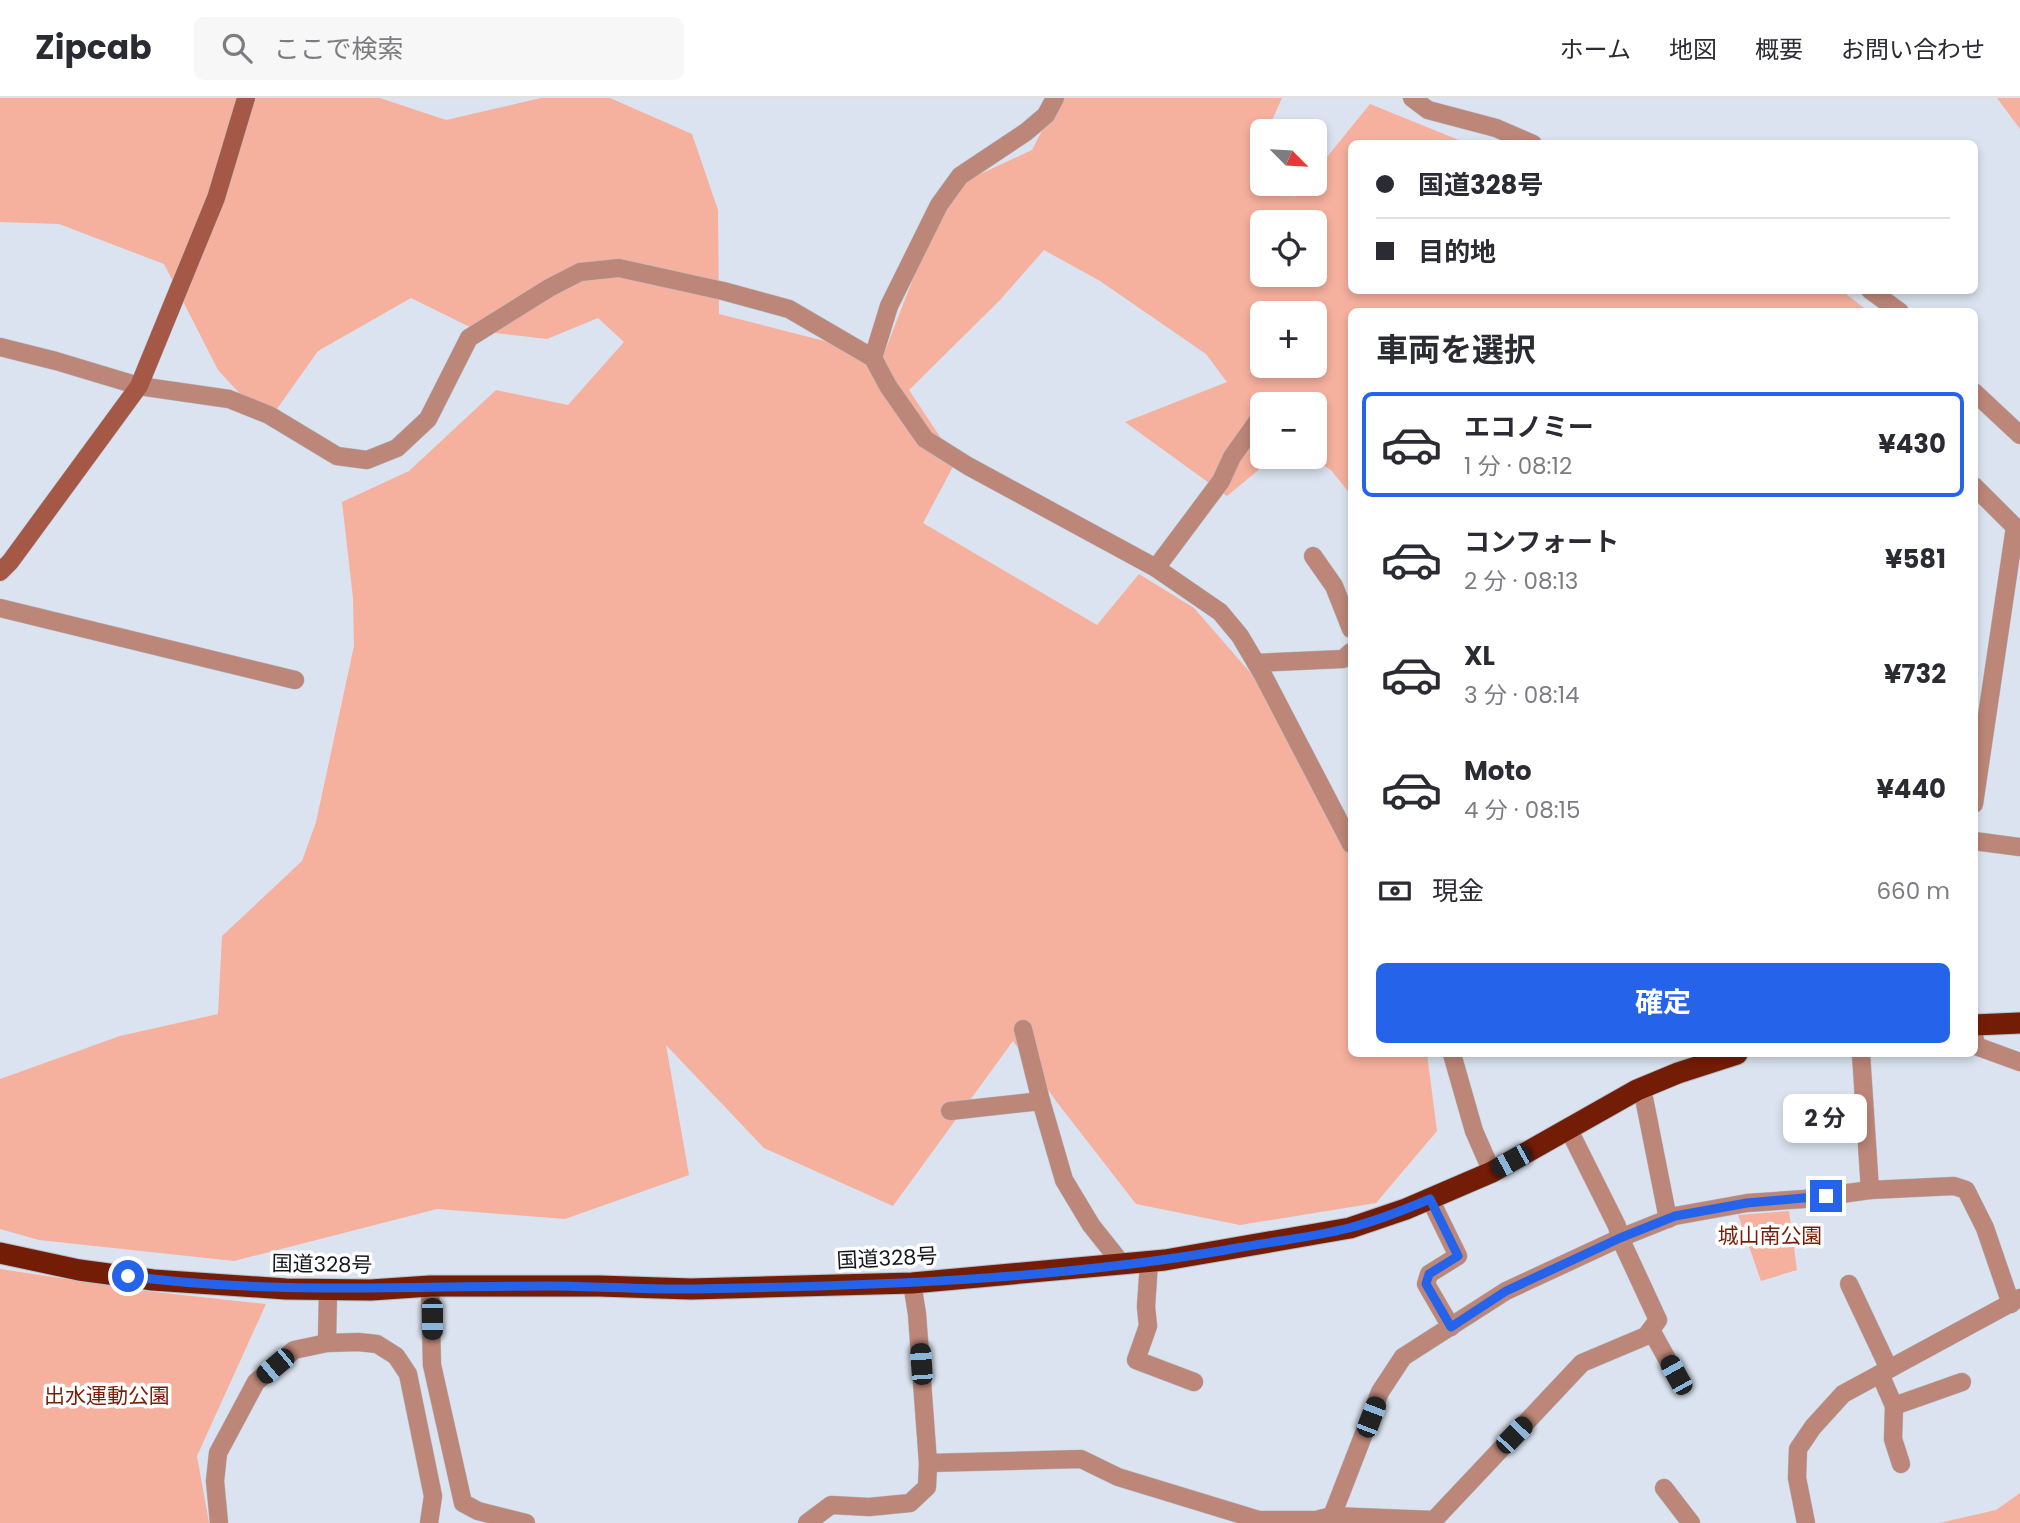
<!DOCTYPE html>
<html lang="ja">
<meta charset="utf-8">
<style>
:root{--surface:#fff;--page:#f7f7f7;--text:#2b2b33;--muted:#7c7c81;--line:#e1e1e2;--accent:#2563eb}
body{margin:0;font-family:Poppins,"Noto Sans JP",sans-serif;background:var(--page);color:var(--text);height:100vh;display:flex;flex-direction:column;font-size:26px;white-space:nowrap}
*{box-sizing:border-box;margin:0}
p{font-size:23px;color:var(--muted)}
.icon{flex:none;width:38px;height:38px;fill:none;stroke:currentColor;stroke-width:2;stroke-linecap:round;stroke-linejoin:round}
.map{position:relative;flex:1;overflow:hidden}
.details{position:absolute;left:1348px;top:210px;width:630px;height:749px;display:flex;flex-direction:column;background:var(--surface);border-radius:10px;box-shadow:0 4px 10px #0003}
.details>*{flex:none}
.banner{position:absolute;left:1348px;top:42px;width:630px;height:154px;border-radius:10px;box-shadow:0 4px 10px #0003;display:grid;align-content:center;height:154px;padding:0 28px;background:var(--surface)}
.needle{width:46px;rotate:114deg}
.controls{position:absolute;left:1250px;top:21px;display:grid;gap:14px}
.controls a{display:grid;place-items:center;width:77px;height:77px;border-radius:10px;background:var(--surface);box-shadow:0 4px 10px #0003;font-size:35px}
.end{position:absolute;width:32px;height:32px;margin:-16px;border:9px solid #2563eb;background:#fff;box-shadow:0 0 0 4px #fff}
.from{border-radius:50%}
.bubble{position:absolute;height:49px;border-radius:10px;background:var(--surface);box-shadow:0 4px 10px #0003;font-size:23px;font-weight:700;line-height:49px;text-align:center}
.car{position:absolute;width:21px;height:42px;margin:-21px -10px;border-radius:9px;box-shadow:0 0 5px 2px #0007;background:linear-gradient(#222 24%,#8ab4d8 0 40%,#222 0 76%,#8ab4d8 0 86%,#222 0)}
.banner b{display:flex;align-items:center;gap:24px;height:66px;font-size:26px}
.banner b+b{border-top:2px solid var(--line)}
.banner i{width:18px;height:18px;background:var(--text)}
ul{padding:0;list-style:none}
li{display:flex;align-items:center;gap:21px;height:105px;margin:0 14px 10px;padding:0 14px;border:4px solid transparent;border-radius:10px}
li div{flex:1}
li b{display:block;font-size:26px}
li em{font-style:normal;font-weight:700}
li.active{border-color:var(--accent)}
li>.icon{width:63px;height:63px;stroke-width:1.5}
h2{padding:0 28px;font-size:32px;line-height:84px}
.pay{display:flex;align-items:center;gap:18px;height:77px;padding:0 28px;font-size:26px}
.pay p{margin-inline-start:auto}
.button{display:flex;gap:14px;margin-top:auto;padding:14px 28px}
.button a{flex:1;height:80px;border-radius:10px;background:var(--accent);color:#fff;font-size:28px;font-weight:700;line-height:80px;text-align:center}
header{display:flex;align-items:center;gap:42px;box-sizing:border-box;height:98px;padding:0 35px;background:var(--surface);border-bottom:2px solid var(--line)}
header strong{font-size:33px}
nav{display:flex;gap:38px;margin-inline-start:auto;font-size:24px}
.search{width:490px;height:63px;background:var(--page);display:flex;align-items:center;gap:18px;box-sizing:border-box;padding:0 24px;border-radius:10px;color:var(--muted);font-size:26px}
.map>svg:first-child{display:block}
</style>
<header>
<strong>Zipcab</strong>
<div class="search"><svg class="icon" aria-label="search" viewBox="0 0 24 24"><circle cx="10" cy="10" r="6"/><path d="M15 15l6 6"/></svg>ここで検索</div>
<nav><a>ホーム</a><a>地図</a><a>概要</a><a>お問い合わせ</a></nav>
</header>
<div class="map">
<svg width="2020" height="1425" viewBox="0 0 2020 1425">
<rect width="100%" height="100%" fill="#dae3ef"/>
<!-- green -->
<g fill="#f6b09e" fill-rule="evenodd">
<path d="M0,0H380L446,22L541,0H610L692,36L718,112L719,216L883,258L948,91L1032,52L1059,0H1282L1267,33H1262V45L1252,67L1262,74V86H1277L1294,99L1305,86H1314V75L1370,6L1466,45L1351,46V192H1841L1868,213L1351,214V397L1331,372L1309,359H1314V306H1262V359H1274L1227,398L1125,324L1227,284L1206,256L1100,183L1044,152L1000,202L909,292L956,363L923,425L1097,527L1139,476L1194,510L1275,603L1351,758V956H1427L1437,1033L1376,1105L1240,1127L1136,1106L1056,1003L1013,943L893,1108L764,1050L666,947L689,1077L565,1121L437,1111L234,1163L39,1142L0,1131V981L120,938L218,916L222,838L302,763L316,724L354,548L353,500L342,404L409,373L496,292L568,307L624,244L598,220L547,241L478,233L411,200L318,253L267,325L218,272L164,166L59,126L0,124ZM1262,124H1314V177H1262ZM1262,215H1314V268H1262Z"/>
<polygon points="1997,0 2020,0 2020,31"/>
<polygon points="1789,1113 1797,1172 1761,1183 1738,1117"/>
<polygon points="0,1171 145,1193 266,1206 197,1358 209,1425 0,1425"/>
<polygon points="2020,1395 2020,1425 1939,1425 1996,1412"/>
</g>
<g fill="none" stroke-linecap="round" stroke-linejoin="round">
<!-- street casing -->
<g stroke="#b6bec9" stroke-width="19">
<g id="street">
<polyline points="1412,0 1428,12 1496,30 1533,46"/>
<polyline points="1870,192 1900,214"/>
<polyline points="0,249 56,263 139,288 229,301 269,317 337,358 367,362 397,350 428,321 469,240 549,190 580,174 619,170 723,193 789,211 873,260 888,288 925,341 968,368 1156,470 1220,514 1240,538 1263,577 1351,746"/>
<polyline points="873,260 889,208 939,107 960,78 1026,34 1046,17 1055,0"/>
<polyline points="1974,294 2020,337"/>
<polyline points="1974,388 2020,434"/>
<polyline points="1313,458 1334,488 1351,531"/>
<polyline points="1156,470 1221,383 1232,359 1259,321"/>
<polyline points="0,510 295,582"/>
<polyline points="1256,565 1343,561 1351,554"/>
<polyline points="1974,706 2015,429"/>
<polyline points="1974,743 2020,749"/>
<polyline points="1023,931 1041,1003"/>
<polyline points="1974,937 1976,948 2020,964"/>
<polyline points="1452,956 1474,1033 1492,1074"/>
<polyline points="1642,990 1668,1121"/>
<polyline points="950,1013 1041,1003 1064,1082 1091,1127 1122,1166"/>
<polyline points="1870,1092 1954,1088 1966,1092 1985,1130 2011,1206"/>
<polyline points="1430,1101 1458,1158 1429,1176 1426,1186 1451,1229"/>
<polyline points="1149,1164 1146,1209 1148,1228 1136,1262 1194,1284"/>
<polyline points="1849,1186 1889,1271"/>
<polyline points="430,1188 432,1267 463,1405 478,1413 526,1425"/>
<polyline points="1651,1232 1676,1277"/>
<polyline points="327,1245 328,1192"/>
<polyline points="1880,1276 1894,1308 1893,1341 1901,1366"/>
<polyline points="1894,1308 1962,1284"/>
<polyline points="928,1365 1081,1361 1118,1379 1259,1422 1316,1422 1332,1418 1434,1422 1582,1265 1646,1238 1658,1222 1620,1140 1617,1128 1568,1030"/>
<polyline points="1664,1390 1691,1425"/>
<polyline points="1332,1418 1380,1294 1403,1259 1506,1193 1620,1140 1675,1118 1747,1105 1804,1101 1870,1092 1861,956"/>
<polyline points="219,1425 215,1383 218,1355 256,1284 294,1252 327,1245 358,1244 377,1246 396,1258 408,1276 433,1398 429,1425"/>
<polyline points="807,1425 831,1407 869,1409 910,1405 927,1389 928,1365 917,1216 912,1185"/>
<polyline points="1806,1425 1797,1380 1798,1351 1813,1329 1843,1296 2020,1200"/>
</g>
</g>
<!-- secondary casing -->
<g stroke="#b6bec9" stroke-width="19">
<polyline id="secondary" points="0,474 10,464 139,288 216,100 246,0"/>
</g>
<!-- highway casing -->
<g stroke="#b6bec9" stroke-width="23">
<g id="highway">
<polyline points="1974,927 2020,925"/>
<polyline points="0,1155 79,1172 153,1182 286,1191 371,1192 430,1188 599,1188 691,1191 912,1185 1165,1162 1350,1130 1406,1111 1492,1074 1637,992 1678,975 1737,956"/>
</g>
</g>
<!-- street -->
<use href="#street" stroke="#bc8678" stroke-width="18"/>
<!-- secondary -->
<use href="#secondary" stroke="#a55845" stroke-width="18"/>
<!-- highway -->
<use href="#highway" stroke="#741d06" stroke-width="21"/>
</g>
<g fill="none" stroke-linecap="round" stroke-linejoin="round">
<!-- route -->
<path stroke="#2563eb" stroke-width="9" d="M128,1178C268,1197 409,1188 549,1188C597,1188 646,1192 694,1191C871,1188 1051,1182 1226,1152C1267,1144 1309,1140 1349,1130C1376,1123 1404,1112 1430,1101L1458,1158L1429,1176L1426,1186L1451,1229L1506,1193L1620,1140L1675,1118L1747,1105L1826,1098"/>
</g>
<g text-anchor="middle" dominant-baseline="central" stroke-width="7" stroke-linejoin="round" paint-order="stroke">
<!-- park labels -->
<g font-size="21" fill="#761e07" stroke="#fff">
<text x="1770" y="1137">城山南公園</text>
<text x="107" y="1297">出水運動公園</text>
</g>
<!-- street labels -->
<g font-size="21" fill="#14171b" stroke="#fff">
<text transform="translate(887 1160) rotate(-3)">国道328号</text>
<text transform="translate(322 1166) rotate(1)">国道328号</text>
</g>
</g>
</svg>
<div class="controls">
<a><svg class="needle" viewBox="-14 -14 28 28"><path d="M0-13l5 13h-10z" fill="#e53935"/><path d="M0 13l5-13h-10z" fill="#7c7c81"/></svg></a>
<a><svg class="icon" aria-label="locate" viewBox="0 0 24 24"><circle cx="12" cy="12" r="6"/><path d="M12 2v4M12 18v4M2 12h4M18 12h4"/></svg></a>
<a>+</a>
<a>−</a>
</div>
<i class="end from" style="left:128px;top:1178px"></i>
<i class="end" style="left:1826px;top:1098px"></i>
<div class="bubble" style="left:1783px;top:996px;width:84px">2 分</div>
<i class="car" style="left:1511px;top:1063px;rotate:241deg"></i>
<i class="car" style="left:432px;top:1221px;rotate:180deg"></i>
<i class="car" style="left:921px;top:1266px;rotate:356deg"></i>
<i class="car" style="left:275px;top:1268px;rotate:230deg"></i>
<i class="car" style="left:1676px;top:1277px;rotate:331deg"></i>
<i class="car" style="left:1371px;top:1319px;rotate:21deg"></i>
<i class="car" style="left:1514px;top:1337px;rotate:44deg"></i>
<div class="banner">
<b><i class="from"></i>国道328号</b>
<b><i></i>目的地</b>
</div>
<section class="details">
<h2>車両を選択</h2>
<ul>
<li class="active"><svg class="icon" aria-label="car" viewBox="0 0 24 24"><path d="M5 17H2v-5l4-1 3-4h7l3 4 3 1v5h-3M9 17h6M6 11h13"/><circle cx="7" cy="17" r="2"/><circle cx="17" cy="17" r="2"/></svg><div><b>エコノミー</b><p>1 分 · 08:12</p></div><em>¥430</em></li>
<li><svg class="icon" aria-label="car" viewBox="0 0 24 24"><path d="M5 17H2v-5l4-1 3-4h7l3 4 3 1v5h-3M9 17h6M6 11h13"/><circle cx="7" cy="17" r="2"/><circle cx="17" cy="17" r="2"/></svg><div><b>コンフォート</b><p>2 分 · 08:13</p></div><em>¥581</em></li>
<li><svg class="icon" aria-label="car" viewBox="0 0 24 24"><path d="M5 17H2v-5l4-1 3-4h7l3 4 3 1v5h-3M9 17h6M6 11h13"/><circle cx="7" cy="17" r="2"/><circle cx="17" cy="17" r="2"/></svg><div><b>XL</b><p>3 分 · 08:14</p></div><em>¥732</em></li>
<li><svg class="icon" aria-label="car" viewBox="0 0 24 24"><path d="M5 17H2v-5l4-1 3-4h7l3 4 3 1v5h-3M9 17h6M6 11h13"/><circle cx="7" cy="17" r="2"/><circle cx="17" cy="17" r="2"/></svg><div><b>Moto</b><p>4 分 · 08:15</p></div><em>¥440</em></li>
</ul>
<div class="pay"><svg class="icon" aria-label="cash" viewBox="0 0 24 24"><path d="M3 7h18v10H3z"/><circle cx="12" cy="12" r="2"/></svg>現金<p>660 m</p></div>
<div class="button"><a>確定</a></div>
</section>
</div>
